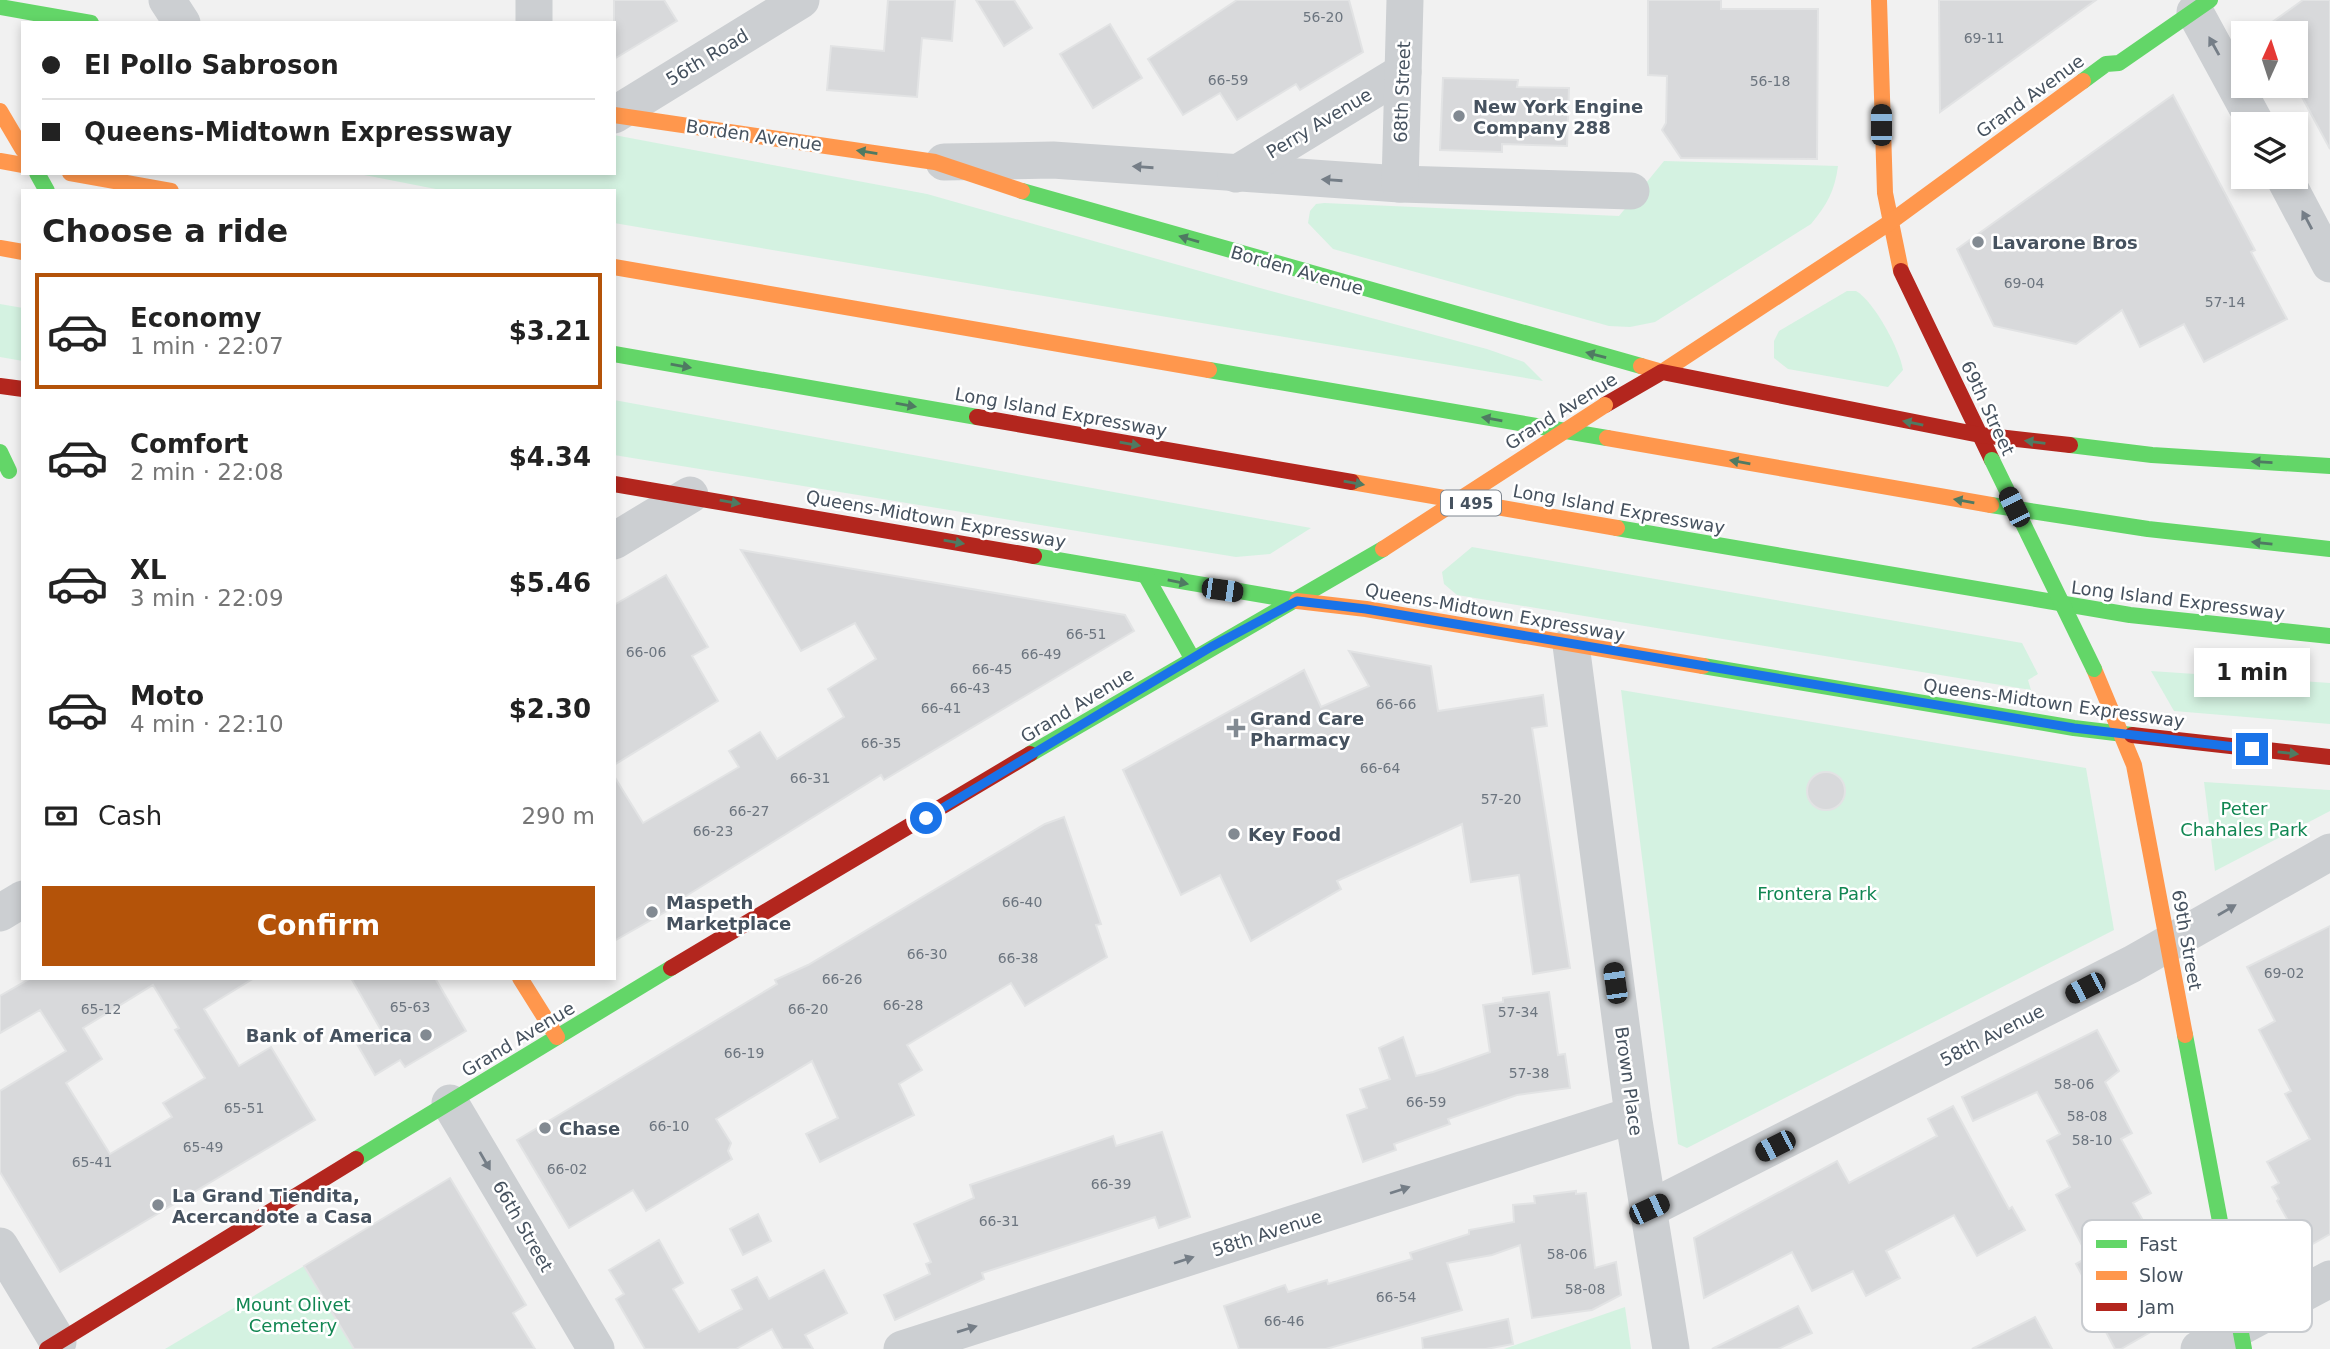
<!DOCTYPE html>
<meta charset="utf-8">
<style>
:root{--surface:#fff;--page:#f6f6f6;--text:#222;--muted:#767676;--line:#e0e0e0;--accent:#b45309}
body{margin:0;font-family:"DejaVu Sans",sans-serif;background:var(--page);color:var(--text);height:100vh;display:flex;flex-direction:column;font-size:26px;white-space:nowrap}
*{box-sizing:border-box;margin:0}
p{font-size:23px;color:var(--muted)}
.icon{flex:none;width:38px;height:38px;fill:none;stroke:currentColor;stroke-width:2;stroke-linecap:round;stroke-linejoin:round}
.map{position:relative;flex:1;overflow:hidden}
.side{position:absolute;left:21px;top:189px;width:595px;height:791px;display:flex;flex-direction:column;background:var(--surface);border-radius:0px;box-shadow:0 4px 10px #0003}
.side>*{flex:none}
.top-card{position:absolute;left:21px;top:21px;width:595px;height:154px;border-radius:0px;box-shadow:0 4px 10px #0003;display:grid;align-content:center;height:154px;padding:0 21px;background:var(--surface)}
.needle{width:46px;rotate:3deg}
.tools{position:absolute;left:2231px;top:21px;display:grid;gap:14px}
.tools a{display:grid;place-items:center;width:77px;height:77px;border-radius:0px;background:var(--surface);box-shadow:0 4px 10px #0003;font-size:35px}
.end{position:absolute;width:32px;height:32px;margin:-16px;border:9px solid #1a73e8;background:#fff;box-shadow:0 0 0 4px #fff}
.from{border-radius:50%}
.bubble{position:absolute;height:49px;border-radius:0px;background:var(--surface);box-shadow:0 4px 10px #0003;font-size:23px;font-weight:600;line-height:49px;text-align:center}
.car{position:absolute;width:21px;height:42px;margin:-21px -10px;border-radius:9px;box-shadow:0 0 5px 2px #0007;background:linear-gradient(#222 24%,#8ab4d8 0 40%,#222 0 76%,#8ab4d8 0 86%,#222 0)}
.top-card b{display:flex;align-items:center;gap:24px;height:66px;font-size:26px}
.top-card b+b{border-top:2px solid var(--line)}
.top-card i{width:18px;height:18px;background:var(--text)}
ul{padding:0;list-style:none}
li{display:flex;align-items:center;gap:21px;height:116px;margin:0 14px 10px;padding:0 7px;border:4px solid transparent;border-radius:0px}
li div{flex:1}
li b{display:block;font-size:26px}
li em{font-style:normal;font-weight:600}
li.active{border-color:var(--accent)}
li>.icon{width:63px;height:63px;stroke-width:1.5}
h2{padding:0 21px;font-size:32px;line-height:84px}
.pay{display:flex;align-items:center;gap:18px;height:77px;padding:0 21px;font-size:26px}
.pay p{margin-inline-start:auto}
.cta{display:flex;gap:14px;margin-top:auto;padding:14px 21px}
.cta a{flex:1;height:80px;border-radius:0px;background:var(--accent);color:#fff;font-size:28px;font-weight:600;line-height:80px;text-align:center}
.map>svg:first-child{display:block}
</style>
<div class="map">
<svg width="2330" height="1349" viewBox="0 0 2330 1349">
<rect width="100%" height="100%" fill="#f1f1f1"/>
<!-- green -->
<g fill="#d4f2e1">
<polygon points="614,135 927,194 1260,288 1487,349 1524,362 1543,381 614,223 614,191 446,191 354,173 614,173"/>
<path d="M1664,161L1838,166C1835,190 1827,205 1811,224L1655,322L1630,327L1609,326L1333,249L1308,223L1310,211L1316,204L1324,203L1619,216Z"/>
<path d="M1847,291H1856C1874,301 1900,350 1903,370L1888,387L1788,369L1774,358V341L1779,331Z"/>
<polygon points="0,304 23,308 23,361 0,357"/>
<polygon points="614,400 1217,511 1311,528 1270,554 1236,557 614,455"/>
<polygon points="1472,547 2022,643 2038,674 2028,680 2031,690 1457,595 1444,584 1442,572"/>
<polygon points="2151,671 2330,683 2330,724 2174,711"/>
<polygon points="1621,690 2086,768 2114,930 1687,1148 1678,1144"/>
<polygon points="2204,782 2330,790 2330,811 2215,871"/>
<polygon points="304,1266 356,1349 165,1349"/>
<polygon points="1625,1307 1631,1349 1504,1349"/>
</g>
<!-- building -->
<g fill="#d8d9db" stroke="#e2e3e4" stroke-width="2" fill-rule="evenodd">
<polygon points="614,0 664,0 677,21 614,59"/>
<polygon points="888,0 955,0 952,41 922,38 917,97 827,90 831,46 884,51"/>
<polygon points="976,0 1014,0 1032,28 1004,46"/>
<polygon points="1237,0 1349,0 1363,52 1300,90 1296,84 1237,120 1220,93 1183,115 1148,59"/>
<polygon points="1648,0 1721,0 1721,9 1818,9 1817,159 1681,158 1662,130 1666,123 1667,76 1648,75"/>
<polygon points="1939,0 2096,0 1940,112"/>
<polygon points="2303,0 2330,0 2330,149 2296,86 2296,33 2257,33"/>
<polygon points="1110,24 1142,78 1093,108 1060,54"/>
<polygon points="1443,78 1518,80 1517,87 1569,88 1567,146 1502,144 1502,152 1440,150"/>
<polygon points="2173,95 2255,250 2251,252 2287,319 2204,362 2184,324 2140,347 2122,310 2076,344 1994,326 1957,249"/>
<polygon points="741,550 1125,615 1134,631 884,780 881,775 686,896 688,899 614,941 614,776 643,823 739,767 729,751 760,732 777,759 844,717 828,689 876,659 855,623 801,651"/>
<polygon points="666,575 708,647 692,656 718,701 614,765 614,605"/>
<polygon points="1349,651 1431,666 1438,711 1543,695 1547,726 1532,728 1570,968 1533,974 1519,875 1471,882 1462,824 1337,881 1341,889 1251,941 1220,875 1181,895 1123,770 1304,670 1321,707 1369,686"/>
<circle cx="1826" cy="791" r="19"/>
<polygon points="1064,817 1101,924 1096,925 1107,957 1025,1006 1011,983 907,1045 922,1070 899,1084 914,1115 820,1162 806,1134 838,1118 812,1061 716,1119 731,1143 728,1151 732,1159 646,1211 633,1190 569,1228 517,1140 777,984 775,980 808,965 1045,824"/>
<polygon points="2330,926 2330,1234 2304,1249 2277,1201 2279,1199 2272,1187 2279,1183 2267,1162 2310,1139 2285,1094 2291,1091 2259,1030 2275,1021 2247,967"/>
<path d="M31,978H254L204,1009L239,1066L271,1047L315,1120L60,1272L0,1172V1091L66,1051L40,1010L0,1033V996ZM153,985L179,1028L175,1030L205,1078L163,1103L172,1117L110,1154L66,1083L102,1059L83,1028Z"/>
<polygon points="351,978 435,978 466,1031 405,1067 400,1060 375,1075 357,1044 381,1030"/>
<polygon points="1549,992 1558,1055 1565,1054 1570,1088 1517,1095 1448,1119 1450,1124 1394,1144 1396,1150 1363,1162 1347,1115 1367,1108 1360,1089 1390,1079 1379,1048 1403,1037 1416,1076 1433,1072 1490,1052 1483,1005 1503,1002 1503,998"/>
<polygon points="2097,1030 2119,1071 2105,1082 2132,1133 2121,1139 2151,1193 2133,1203 2162,1254 2146,1267 2175,1318 2121,1349 2115,1349 2097,1315 2092,1305 2097,1303 2076,1264 2088,1257 2056,1195 2070,1187 2047,1141 2060,1134 2037,1092 1973,1121 1962,1097"/>
<polygon points="1953,1106 2009,1209 2012,1207 2025,1230 1977,1256 1954,1215 1886,1251 1900,1278 1866,1296 1853,1271 1812,1291 1792,1252 1704,1298 1694,1238 1837,1161 1849,1183 1937,1136 1928,1119"/>
<polygon points="1162,1132 1190,1217 1159,1228 1155,1217 982,1273 984,1279 895,1320 884,1295 930,1274 926,1264 931,1262 914,1224 974,1198 970,1185 1113,1136 1116,1146"/>
<polygon points="450,1178 526,1305 513,1313 535,1349 354,1349 304,1266"/>
<polygon points="1576,1191 1576,1194 1586,1193 1595,1268 1616,1262 1621,1295 1592,1310 1532,1318 1520,1245 1492,1255 1447,1263 1462,1310 1326,1349 1239,1349 1224,1306 1285,1285 1288,1292 1327,1280 1328,1284 1412,1259 1410,1253 1469,1234 1469,1230 1514,1222 1513,1205 1535,1203 1534,1196"/>
<polygon points="758,1214 771,1241 743,1255 730,1229"/>
<polygon points="659,1240 683,1283 673,1289 699,1332 742,1309 732,1290 757,1277 769,1299 824,1270 847,1313 805,1335 813,1349 783,1349 772,1329 736,1349 645,1349 616,1299 624,1294 609,1270"/>
<polygon points="1798,1306 1812,1333 1778,1349 1712,1349"/>
<polygon points="2035,1317 2052,1349 1972,1349"/>
<polygon points="1508,1319 1513,1344 1486,1349 1423,1349 1422,1338"/>
</g>
<g fill="none" stroke-linecap="round" stroke-linejoin="round">
<!-- street -->
<g stroke="#cccfd2" stroke-width="37">
<polyline points="167,0 182,23"/>
<polyline points="2195,12 2256,124"/>
<polyline points="534,23 534,0"/>
<polyline points="614,115 801,0"/>
<polyline points="944,162 1053,160 1400,184 1631,191"/>
<polyline points="1236,174 1403,72"/>
<polyline points="2284,177 2330,264"/>
<polyline points="1400,184 1405,0"/>
<polyline points="614,541 690,495"/>
<polyline points="1571,645 1633,1115 1671,1349"/>
<polyline points="0,913 23,899"/>
<polyline points="450,1103 596,1349"/>
<polyline points="1649,1209 2132,964 2330,852"/>
<polyline points="0,1246 58,1342"/>
<polyline points="902,1349 1633,1115"/>
<polyline points="2199,1349 2330,1279"/>
</g>
<!-- fast -->
<g stroke="#63d668" stroke-width="16">
<polyline points="0,7 91,23"/>
<polyline points="2083,81 2106,64 2119,63 2210,0"/>
<polyline points="37,173 47,191"/>
<polyline points="1022,191 1641,366"/>
<polyline points="614,354 977,417"/>
<polyline points="1209,370 1607,438"/>
<polyline points="2070,445 2152,455 2330,466"/>
<polyline points="0,452 9,471"/>
<polyline points="1991,505 2148,529 2330,549"/>
<polyline points="1617,528 2130,615 2330,636"/>
<polyline points="1034,556 1297,601"/>
<polyline points="1146,576 1192,658"/>
<polyline points="1703,666 2074,728 2132,735"/>
<polyline points="1030,754 1383,549"/>
<polyline points="2185,1035 2244,1349"/>
<polyline points="356,1159 671,968"/>
</g>
<!-- slow -->
<g stroke="#ff974d" stroke-width="16">
<polyline points="1879,0 1885,193 1901,271"/>
<polyline points="0,111 23,150"/>
<polyline points="614,115 935,162 1022,191"/>
<polyline points="0,161 23,165"/>
<polyline points="70,173 171,191"/>
<polyline points="0,248 23,252"/>
<polyline points="614,267 1209,370"/>
<polyline points="1641,366 1662,372 1889,223 2083,81"/>
<polyline points="1607,438 1991,505"/>
<polyline points="1352,482 1617,528"/>
<polyline points="1297,601 1366,609 1703,666"/>
<polyline points="2094,669 2134,765 2185,1035"/>
<polyline points="520,978 557,1037"/>
</g>
<!-- jam -->
<g stroke="#b3261e" stroke-width="16">
<polyline points="1901,271 1992,460"/>
<polyline points="0,386 23,389"/>
<polyline points="1605,405 1662,372 1980,435 2070,445"/>
<polyline points="977,417 1352,482"/>
<polyline points="614,484 1034,556"/>
<polyline points="2132,735 2330,757"/>
<polyline points="671,968 1030,754"/>
<polyline points="47,1349 356,1159"/>
</g>
<!-- fast-bridge -->
<polyline stroke="#63d668" stroke-width="16" points="1992,460 2094,669"/>
<!-- slow-bridge -->
<polyline stroke="#ff974d" stroke-width="16" points="1383,549 1605,405"/>
</g>
<!-- one-way arrows -->
<defs><path id="oneway-solid" d="M-6-.8H1V-3.2L6.5 0L1 3.2V.8H-6Z" transform="scale(1.75)"/></defs>
<g fill="#757e87">
<use href="#oneway-solid" transform="translate(2214 46) rotate(-119)"/>
<use href="#oneway-solid" transform="translate(1143 167) rotate(-176)"/>
<use href="#oneway-solid" transform="translate(1332 180) rotate(-176)"/>
<use href="#oneway-solid" transform="translate(2307 220) rotate(-118)"/>
<use href="#oneway-solid" transform="translate(2227 910) rotate(-30)"/>
<use href="#oneway-solid" transform="translate(485 1161) rotate(60)"/>
<use href="#oneway-solid" transform="translate(1400 1190) rotate(-18)"/>
<use href="#oneway-solid" transform="translate(1184 1260) rotate(-18)"/>
<use href="#oneway-solid" transform="translate(967 1329) rotate(-17)"/>
</g>
<g fill="#4f7a62">
<use href="#oneway-solid" transform="translate(867 152) rotate(-171)"/>
<use href="#oneway-solid" transform="translate(1189 239) rotate(-164)"/>
<use href="#oneway-solid" transform="translate(1596 355) rotate(-165)"/>
<use href="#oneway-solid" transform="translate(681 366) rotate(10)"/>
<use href="#oneway-solid" transform="translate(906 405) rotate(10)"/>
<use href="#oneway-solid" transform="translate(1492 419) rotate(-170)"/>
<use href="#oneway-solid" transform="translate(1913 423) rotate(-168)"/>
<use href="#oneway-solid" transform="translate(2035 442) rotate(-173)"/>
<use href="#oneway-solid" transform="translate(1130 444) rotate(10)"/>
<use href="#oneway-solid" transform="translate(1740 462) rotate(-170)"/>
<use href="#oneway-solid" transform="translate(2262 462) rotate(-177)"/>
<use href="#oneway-solid" transform="translate(1354 483) rotate(10)"/>
<use href="#oneway-solid" transform="translate(1964 501) rotate(-170)"/>
<use href="#oneway-solid" transform="translate(730 502) rotate(10)"/>
<use href="#oneway-solid" transform="translate(954 542) rotate(10)"/>
<use href="#oneway-solid" transform="translate(2262 543) rotate(-174)"/>
<use href="#oneway-solid" transform="translate(1178 582) rotate(11)"/>
<use href="#oneway-solid" transform="translate(2288 753) rotate(6)"/>
</g>
<g fill="none" stroke-linecap="round" stroke-linejoin="round">
<!-- route -->
<polyline stroke="#1a73e8" stroke-width="9" points="926,818 1211,647 1297,601 1366,609 2074,728 2252,749"/>
</g>
<!-- markers -->
<g fill="#828a92" stroke="#fff" stroke-width="2.5">
<circle cx="1459" cy="116" r="7"/>
<circle cx="1978" cy="242" r="7"/>
<path d="M1232.5 717.5h7v7h7v7h-7v7h-7v-7h-7v-7h7z"/>
<circle cx="1234" cy="834" r="7"/>
<circle cx="652" cy="912" r="7"/>
<circle cx="426" cy="1035" r="7"/>
<circle cx="545" cy="1128" r="7"/>
<circle cx="158" cy="1205" r="7"/>
</g>
<g text-anchor="middle" dominant-baseline="central" stroke-width="5" stroke-linejoin="round" paint-order="stroke">
<!-- number labels -->
<g font-size="14" fill="#6c757f">
<text x="1323" y="17">56-20</text>
<text x="1984" y="38">69-11</text>
<text x="1228" y="80">66-59</text>
<text x="1770" y="81">56-18</text>
<text x="2024" y="283">69-04</text>
<text x="2225" y="302">57-14</text>
<text x="1086" y="634">66-51</text>
<text x="646" y="652">66-06</text>
<text x="1041" y="654">66-49</text>
<text x="992" y="669">66-45</text>
<text x="970" y="688">66-43</text>
<text x="1396" y="704">66-66</text>
<text x="941" y="708">66-41</text>
<text x="881" y="743">66-35</text>
<text x="1380" y="768">66-64</text>
<text x="810" y="778">66-31</text>
<text x="1501" y="799">57-20</text>
<text x="749" y="811">66-27</text>
<text x="713" y="831">66-23</text>
<text x="1022" y="902">66-40</text>
<text x="927" y="954">66-30</text>
<text x="1018" y="958">66-38</text>
<text x="2284" y="973">69-02</text>
<text x="842" y="979">66-26</text>
<text x="903" y="1005">66-28</text>
<text x="410" y="1007">65-63</text>
<text x="101" y="1009">65-12</text>
<text x="808" y="1009">66-20</text>
<text x="1518" y="1012">57-34</text>
<text x="744" y="1053">66-19</text>
<text x="1529" y="1073">57-38</text>
<text x="2074" y="1084">58-06</text>
<text x="1426" y="1102">66-59</text>
<text x="244" y="1108">65-51</text>
<text x="2087" y="1116">58-08</text>
<text x="669" y="1126">66-10</text>
<text x="2092" y="1140">58-10</text>
<text x="203" y="1147">65-49</text>
<text x="92" y="1162">65-41</text>
<text x="567" y="1169">66-02</text>
<text x="1111" y="1184">66-39</text>
<text x="999" y="1221">66-31</text>
<text x="1567" y="1254">58-06</text>
<text x="1585" y="1289">58-08</text>
<text x="1396" y="1297">66-54</text>
<text x="1284" y="1321">66-46</text>
</g>
<!-- shield labels -->
<rect fill="#fff" stroke="#7e868f" stroke-width="2" x="1441" y="490.5" width="60" height="25" rx="5"/>
<g font-size="16" font-weight="bold" fill="#46525f">
<text x="1471" y="503">I 495</text>
</g>
<!-- street labels -->
<g font-size="18" fill="#46525f" stroke="#fff">
<text transform="translate(707 57) rotate(-31)">56th Road</text>
<text transform="translate(1402 92) rotate(-88)">68th Street</text>
<text transform="translate(2030 96) rotate(-36)">Grand Avenue</text>
<text transform="translate(1319 123) rotate(-31)">Perry Avenue</text>
<text transform="translate(754 135) rotate(8)">Borden Avenue</text>
<text transform="translate(1297 270) rotate(16)">Borden Avenue</text>
<text transform="translate(1988 408) rotate(65)">69th Street</text>
<text transform="translate(1561 411) rotate(-32)">Grand Avenue</text>
<text transform="translate(1061 412) rotate(10)">Long Island Expressway</text>
<text transform="translate(1619 509) rotate(10)">Long Island Expressway</text>
<text transform="translate(936 519) rotate(10)">Queens-Midtown Expressway</text>
<text transform="translate(2178 600) rotate(7)">Long Island Expressway</text>
<text transform="translate(1495 612) rotate(10)">Queens-Midtown Expressway</text>
<text transform="translate(2054 703) rotate(8)">Queens-Midtown Expressway</text>
<text transform="translate(1077 705) rotate(-31)">Grand Avenue</text>
<text transform="translate(2187 940) rotate(80)">69th Street</text>
<text transform="translate(1992 1035) rotate(-27)">58th Avenue</text>
<text transform="translate(518 1039) rotate(-31)">Grand Avenue</text>
<text transform="translate(1629 1081) rotate(82)">Brown Place</text>
<text transform="translate(523 1226) rotate(60)">66th Street</text>
<text transform="translate(1267 1233) rotate(-18)">58th Avenue</text>
</g>
<!-- poi labels -->
<g font-size="18" font-weight="bold" fill="#46525f" stroke="#fff" text-anchor="start">
<text x="1473" y="106">New York Engine<tspan x="1473" dy="21">Company 288</tspan></text>
<text x="1992" y="242">Lavarone Bros</text>
<text x="1250" y="718">Grand Care<tspan x="1250" dy="21">Pharmacy</tspan></text>
<text x="1248" y="834">Key Food</text>
<text x="666" y="902">Maspeth<tspan x="666" dy="21">Marketplace</tspan></text>
<text x="412" y="1035" text-anchor="end">Bank of America</text>
<text x="559" y="1128">Chase</text>
<text x="172" y="1195">La Grand Tiendita,<tspan x="172" dy="21">Acercandote a Casa</tspan></text>
</g>
<!-- park labels -->
<g font-size="18" fill="#118652" stroke="#fff">
<text x="2244" y="808">Peter<tspan x="2244" dy="21">Chahales Park</tspan></text>
<text x="1817" y="893">Frontera Park</text>
<text x="293" y="1304">Mount Olivet<tspan x="293" dy="21">Cemetery</tspan></text>
</g>
</g>
<!-- legend -->
<rect x="2082" y="1220" width="230" height="112" rx="10" fill="#fff" stroke="#c8cbcf" stroke-width="2"/>
<rect x="2096" y="1240" width="31" height="8" fill="#63d668"/>
<rect x="2096" y="1271" width="31" height="9" fill="#ff974d"/>
<rect x="2096" y="1303" width="31" height="8" fill="#b3261e"/>
<g font-size="19" fill="#46525f">
<text x="2139" y="1251">Fast</text>
<text x="2139" y="1282">Slow</text>
<text x="2139" y="1314">Jam</text>
</g>
</svg>
<div class="tools">
<a><svg class="needle" viewBox="-14 -14 28 28"><path d="M0-13l5 13h-10z" fill="#e53935"/><path d="M0 13l5-13h-10z" fill="#767676"/></svg></a>
<a><svg class="icon" aria-label="layers" viewBox="0 0 24 24"><path d="M12 4l9 5-9 5-9-5zM3 14l9 5 9-5"/></svg></a>
</div>
<i class="end from" style="left:926px;top:818px"></i>
<i class="end" style="left:2252px;top:749px"></i>
<div class="bubble" style="left:2194px;top:648px;width:116px">1 min</div>
<i class="car" style="left:1881px;top:125px;rotate:0deg"></i>
<i class="car" style="left:2014px;top:507px;rotate:334deg"></i>
<i class="car" style="left:1222px;top:590px;rotate:98deg"></i>
<i class="car" style="left:1615px;top:983px;rotate:352deg"></i>
<i class="car" style="left:2085px;top:988px;rotate:243deg"></i>
<i class="car" style="left:1775px;top:1146px;rotate:243deg"></i>
<i class="car" style="left:1649px;top:1209px;rotate:65deg"></i>
<div class="top-card">
<b><i class="from"></i>El Pollo Sabroson</b>
<b><i></i>Queens-Midtown Expressway</b>
</div>
<section class="side">
<h2>Choose a ride</h2>
<ul>
<li class="active"><svg class="icon" aria-label="car" viewBox="0 0 24 24"><path d="M5 17H2v-5l4-1 3-4h7l3 4 3 1v5h-3M9 17h6M6 11h13"/><circle cx="7" cy="17" r="2"/><circle cx="17" cy="17" r="2"/></svg><div><b>Economy</b><p>1 min · 22:07</p></div><em>$3.21</em></li>
<li><svg class="icon" aria-label="car" viewBox="0 0 24 24"><path d="M5 17H2v-5l4-1 3-4h7l3 4 3 1v5h-3M9 17h6M6 11h13"/><circle cx="7" cy="17" r="2"/><circle cx="17" cy="17" r="2"/></svg><div><b>Comfort</b><p>2 min · 22:08</p></div><em>$4.34</em></li>
<li><svg class="icon" aria-label="car" viewBox="0 0 24 24"><path d="M5 17H2v-5l4-1 3-4h7l3 4 3 1v5h-3M9 17h6M6 11h13"/><circle cx="7" cy="17" r="2"/><circle cx="17" cy="17" r="2"/></svg><div><b>XL</b><p>3 min · 22:09</p></div><em>$5.46</em></li>
<li><svg class="icon" aria-label="car" viewBox="0 0 24 24"><path d="M5 17H2v-5l4-1 3-4h7l3 4 3 1v5h-3M9 17h6M6 11h13"/><circle cx="7" cy="17" r="2"/><circle cx="17" cy="17" r="2"/></svg><div><b>Moto</b><p>4 min · 22:10</p></div><em>$2.30</em></li>
</ul>
<div class="pay"><svg class="icon" aria-label="cash" viewBox="0 0 24 24"><path d="M3 7h18v10H3z"/><circle cx="12" cy="12" r="2"/></svg>Cash<p>290 m</p></div>
<div class="cta"><a>Confirm</a></div>
</section>
</div>
